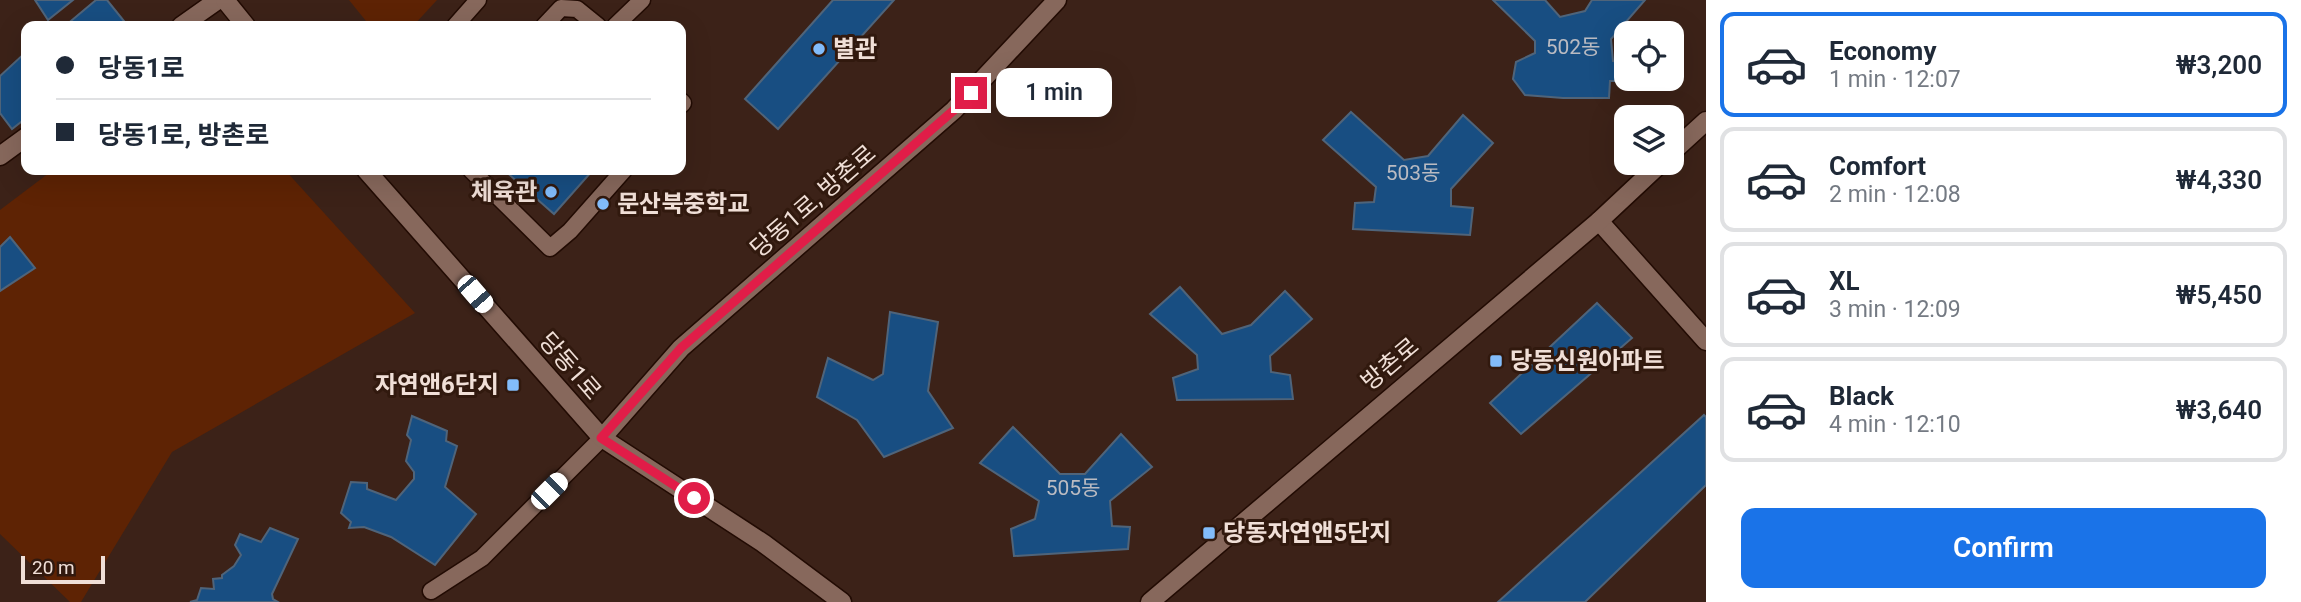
<!DOCTYPE html>
<meta charset="utf-8">
<style>
:root{--surface:#fff;--page:#f2f2f3;--text:#1f2937;--muted:#747a83;--line:#e0e1e3;--accent:#1a73e8}
body{margin:0;font-family:Roboto,"Noto Sans KR",sans-serif;background:var(--page);color:var(--text);height:100vh;display:flex;flex-direction:column;font-size:26px;white-space:nowrap}
*{box-sizing:border-box;margin:0}
p{font-size:23px;color:var(--muted)}
.icon{flex:none;width:38px;height:38px;fill:none;stroke:currentColor;stroke-width:2;stroke-linecap:round;stroke-linejoin:round}
.map{position:relative;flex:1;overflow:hidden}
.drawer{display:flex;flex-direction:column;background:var(--surface);width:595px}
.drawer>*{flex:none}
.hud{position:absolute;left:21px;top:21px;width:665px;height:154px;border-radius:14px;box-shadow:0 7px 28px #0002;display:grid;align-content:center;height:154px;padding:0 35px;background:var(--surface)}
.fabs{position:absolute;left:1614px;top:21px;display:grid;gap:14px}
.fabs a{display:grid;place-items:center;width:70px;height:70px;border-radius:14px;background:var(--surface);box-shadow:0 7px 28px #0002;font-size:35px}
.scale{position:absolute;left:21px;bottom:18px;width:84px;box-sizing:border-box;padding-left:7px;border:4px solid #f0dfd7;border-top:0;font-size:19px;line-height:24px;white-space:nowrap;color:#f0dfd7;-webkit-text-stroke:5px #31190e;paint-order:stroke}
.end{position:absolute;width:32px;height:32px;margin:-16px;border:9px solid #e11d48;background:#fff;box-shadow:0 0 0 4px #fff}
.from{border-radius:50%}
.bubble{position:absolute;height:49px;border-radius:14px;background:var(--surface);box-shadow:0 7px 28px #0002;font-size:23px;font-weight:600;line-height:49px;text-align:center}
.car{position:absolute;width:21px;height:42px;margin:-21px -10px;border-radius:9px;box-shadow:0 0 5px 2px #0007;background:linear-gradient(#fff 24%,#345 0 40%,#fff 0 76%,#345 0 86%,#fff 0)}
.hud b{display:flex;align-items:center;gap:24px;height:66px;font-size:26px}
.hud b+b{border-top:2px solid var(--line)}
.hud i{width:18px;height:18px;background:var(--text)}
ul{padding:12px 0 0;list-style:none}
li{display:flex;align-items:center;gap:21px;height:105px;margin:0 14px 10px;padding:0 21px;border:4px solid var(--line);border-radius:14px}
li div{flex:1}
li b{display:block;font-size:26px}
li em{font-style:normal;font-weight:600}
li.active{border-color:var(--accent)}
li>.icon{width:63px;height:63px;stroke-width:1.5}
.button{display:flex;gap:14px;margin-top:auto;padding:14px 35px}
.button a{flex:1;height:80px;border-radius:14px;background:var(--accent);color:#fff;font-size:28px;font-weight:600;line-height:80px;text-align:center}
main{display:flex;flex:1;min-height:0}
.map>svg:first-child{display:block}
</style>
<main>
<div class="map">
<svg width="1706" height="602" viewBox="0 0 1706 602">
<rect width="100%" height="100%" fill="#3c2218"/>
<!-- green -->
<g fill="#5e2304">
<polygon points="349,0 437,0 413,26 370,26"/>
<polygon points="53,170 285,170 415,313 172,452 81,602 70,602 0,534 0,210"/>
</g>
<!-- building -->
<g fill="#184e82" stroke="#4f647a" stroke-width="2">
<polygon points="35,0 73,0 48,20"/>
<polygon points="96,0 107,0 128,26 65,26"/>
<polygon points="833,0 894,0 778,129 745,99"/>
<polygon points="1493,0 1545,0 1560,17 1585,11 1592,0 1645,0 1611,39 1613,61 1626,62 1626,81 1610,81 1609,98 1563,98 1525,95 1513,79 1516,62 1535,53 1535,41"/>
<polygon points="26,52 26,118 12,129 0,113 0,76"/>
<polygon points="1351,112 1404,160 1428,156 1463,115 1493,143 1451,189 1451,206 1473,208 1470,235 1353,229 1355,203 1374,202 1376,187 1323,140"/>
<polygon points="504,170 593,170 554,214"/>
<polygon points="10,237 35,268 0,291 0,247"/>
<polygon points="1180,287 1222,334 1251,325 1285,291 1312,319 1270,356 1271,372 1290,375 1293,399 1177,400 1173,378 1198,369 1197,355 1150,314"/>
<polygon points="1597,303 1632,338 1521,434 1490,403"/>
<polygon points="890,312 938,322 928,391 953,428 884,457 857,420 817,397 828,358 873,380 883,374"/>
<polygon points="1704,415 1706,417 1706,485 1585,602 1498,602"/>
<polygon points="412,416 447,431 446,441 457,446 445,487 476,514 435,565 391,537 364,527 349,528 351,522 341,513 351,482 367,483 367,489 396,500 414,479 414,472 406,461 411,440 407,435"/>
<polygon points="1013,427 1060,474 1085,474 1121,434 1152,467 1110,501 1112,526 1130,527 1128,549 1014,556 1011,529 1035,519 1039,501 980,463"/>
<polygon points="270,528 298,539 272,594 273,599 278,602 190,602 197,600 201,588 214,589 213,579 222,578 222,575 234,566 241,555 235,545 240,534 261,542"/>
</g>
<g fill="none" stroke-linecap="round" stroke-linejoin="round">
<!-- service casing -->
<g stroke="#220b03" stroke-width="19">
<g id="service">
<polyline points="455,26 478,0"/>
<polyline points="544,26 561,8 577,9 598,26"/>
<polyline points="615,26 642,0"/>
<polyline points="681,101 683,103 681,105"/>
<polyline points="471,170 550,248 570,231 624,170"/>
<polyline points="431,591 482,558 602,438"/>
</g>
</g>
<!-- minor casing -->
<g stroke="#220b03" stroke-width="21">
<g id="minor">
<polyline points="181,26 218,0"/>
<polyline points="0,156 26,137"/>
<polyline points="1599,221 1706,341"/>
</g>
</g>
<!-- tertiary casing -->
<g stroke="#220b03" stroke-width="21">
<g id="tertiary">
<polyline points="225,0 246,26"/>
<polyline points="1671,153 1706,121"/>
<polyline points="366,170 602,438 763,543 842,602"/>
<polyline points="602,438 681,348 954,110 1057,0"/>
<polyline points="1150,602 1599,221 1661,163"/>
</g>
</g>
<!-- service -->
<use href="#service" stroke="#87685c" stroke-width="16"/>
<!-- minor -->
<use href="#minor" stroke="#87685c" stroke-width="18"/>
<!-- tertiary -->
<use href="#tertiary" stroke="#87685c" stroke-width="18"/>
</g>
<g fill="none" stroke-linecap="round" stroke-linejoin="round">
<!-- route -->
<polyline stroke="#e11d48" stroke-width="9" points="694,498 601,438 681,348 954,110 971,93"/>
</g>
<!-- markers -->
<g fill="#82bcfa" stroke="#31190e" stroke-width="2.5">
<circle cx="819" cy="49" r="7"/>
<circle cx="551" cy="192" r="7"/>
<circle cx="603" cy="204" r="7"/>
<rect x="1489" y="354" width="14" height="14" rx="3.5"/>
<rect x="506" y="378" width="14" height="14" rx="3.5"/>
<rect x="1202" y="526" width="14" height="14" rx="3.5"/>
</g>
<g text-anchor="middle" dominant-baseline="central" stroke-width="6" stroke-linejoin="round" paint-order="stroke">
<!-- number labels -->
<g font-size="21" fill="#babbc2">
<text x="1573" y="47">502동</text>
<text x="1413" y="173">503동</text>
<text x="1073" y="488">505동</text>
</g>
<!-- poi labels -->
<g font-size="24" font-weight="bold" fill="#f0dfd7" stroke="#31190e" text-anchor="start">
<text x="833" y="49">별관</text>
<text x="537" y="192" text-anchor="end">체육관</text>
<text x="617" y="204">문산북중학교</text>
<text x="1510" y="361">당동신원아파트</text>
<text x="499" y="385" text-anchor="end">자연앤6단지</text>
<text x="1223" y="533">당동자연앤5단지</text>
</g>
<!-- street labels -->
<g font-size="24" fill="#f0dfd7" stroke="#31190e">
<text transform="translate(813 201) rotate(-41)">당동1로, 방촌로</text>
<text transform="translate(1390 364) rotate(-40)">방촌로</text>
<text transform="translate(570 366) rotate(49)">당동1로</text>
</g>
</g>
</svg>
<div class="fabs">
<a><svg class="icon" aria-label="locate" viewBox="0 0 24 24"><circle cx="12" cy="12" r="6"/><path d="M12 2v4M12 18v4M2 12h4M18 12h4"/></svg></a>
<a><svg class="icon" aria-label="layers" viewBox="0 0 24 24"><path d="M12 4l9 5-9 5-9-5zM3 14l9 5 9-5"/></svg></a>
</div>
<div class="scale">20 m</div>
<i class="end from" style="left:694px;top:498px"></i>
<i class="end" style="left:971px;top:93px"></i>
<div class="bubble" style="left:996px;top:68px;width:116px">1 min</div>
<i class="car" style="left:475px;top:294px;rotate:139deg"></i>
<i class="car" style="left:549px;top:491px;rotate:45deg"></i>
<div class="hud">
<b><i class="from"></i>당동1로</b>
<b><i></i>당동1로, 방촌로</b>
</div>
</div>
<section class="drawer">
<ul>
<li class="active"><svg class="icon" aria-label="car" viewBox="0 0 24 24"><path d="M5 17H2v-5l4-1 3-4h7l3 4 3 1v5h-3M9 17h6M6 11h13"/><circle cx="7" cy="17" r="2"/><circle cx="17" cy="17" r="2"/></svg><div><b>Economy</b><p>1 min · 12:07</p></div><em>₩3,200</em></li>
<li><svg class="icon" aria-label="car" viewBox="0 0 24 24"><path d="M5 17H2v-5l4-1 3-4h7l3 4 3 1v5h-3M9 17h6M6 11h13"/><circle cx="7" cy="17" r="2"/><circle cx="17" cy="17" r="2"/></svg><div><b>Comfort</b><p>2 min · 12:08</p></div><em>₩4,330</em></li>
<li><svg class="icon" aria-label="car" viewBox="0 0 24 24"><path d="M5 17H2v-5l4-1 3-4h7l3 4 3 1v5h-3M9 17h6M6 11h13"/><circle cx="7" cy="17" r="2"/><circle cx="17" cy="17" r="2"/></svg><div><b>XL</b><p>3 min · 12:09</p></div><em>₩5,450</em></li>
<li><svg class="icon" aria-label="car" viewBox="0 0 24 24"><path d="M5 17H2v-5l4-1 3-4h7l3 4 3 1v5h-3M9 17h6M6 11h13"/><circle cx="7" cy="17" r="2"/><circle cx="17" cy="17" r="2"/></svg><div><b>Black</b><p>4 min · 12:10</p></div><em>₩3,640</em></li>
</ul>
<div class="button"><a>Confirm</a></div>
</section>
</main>
